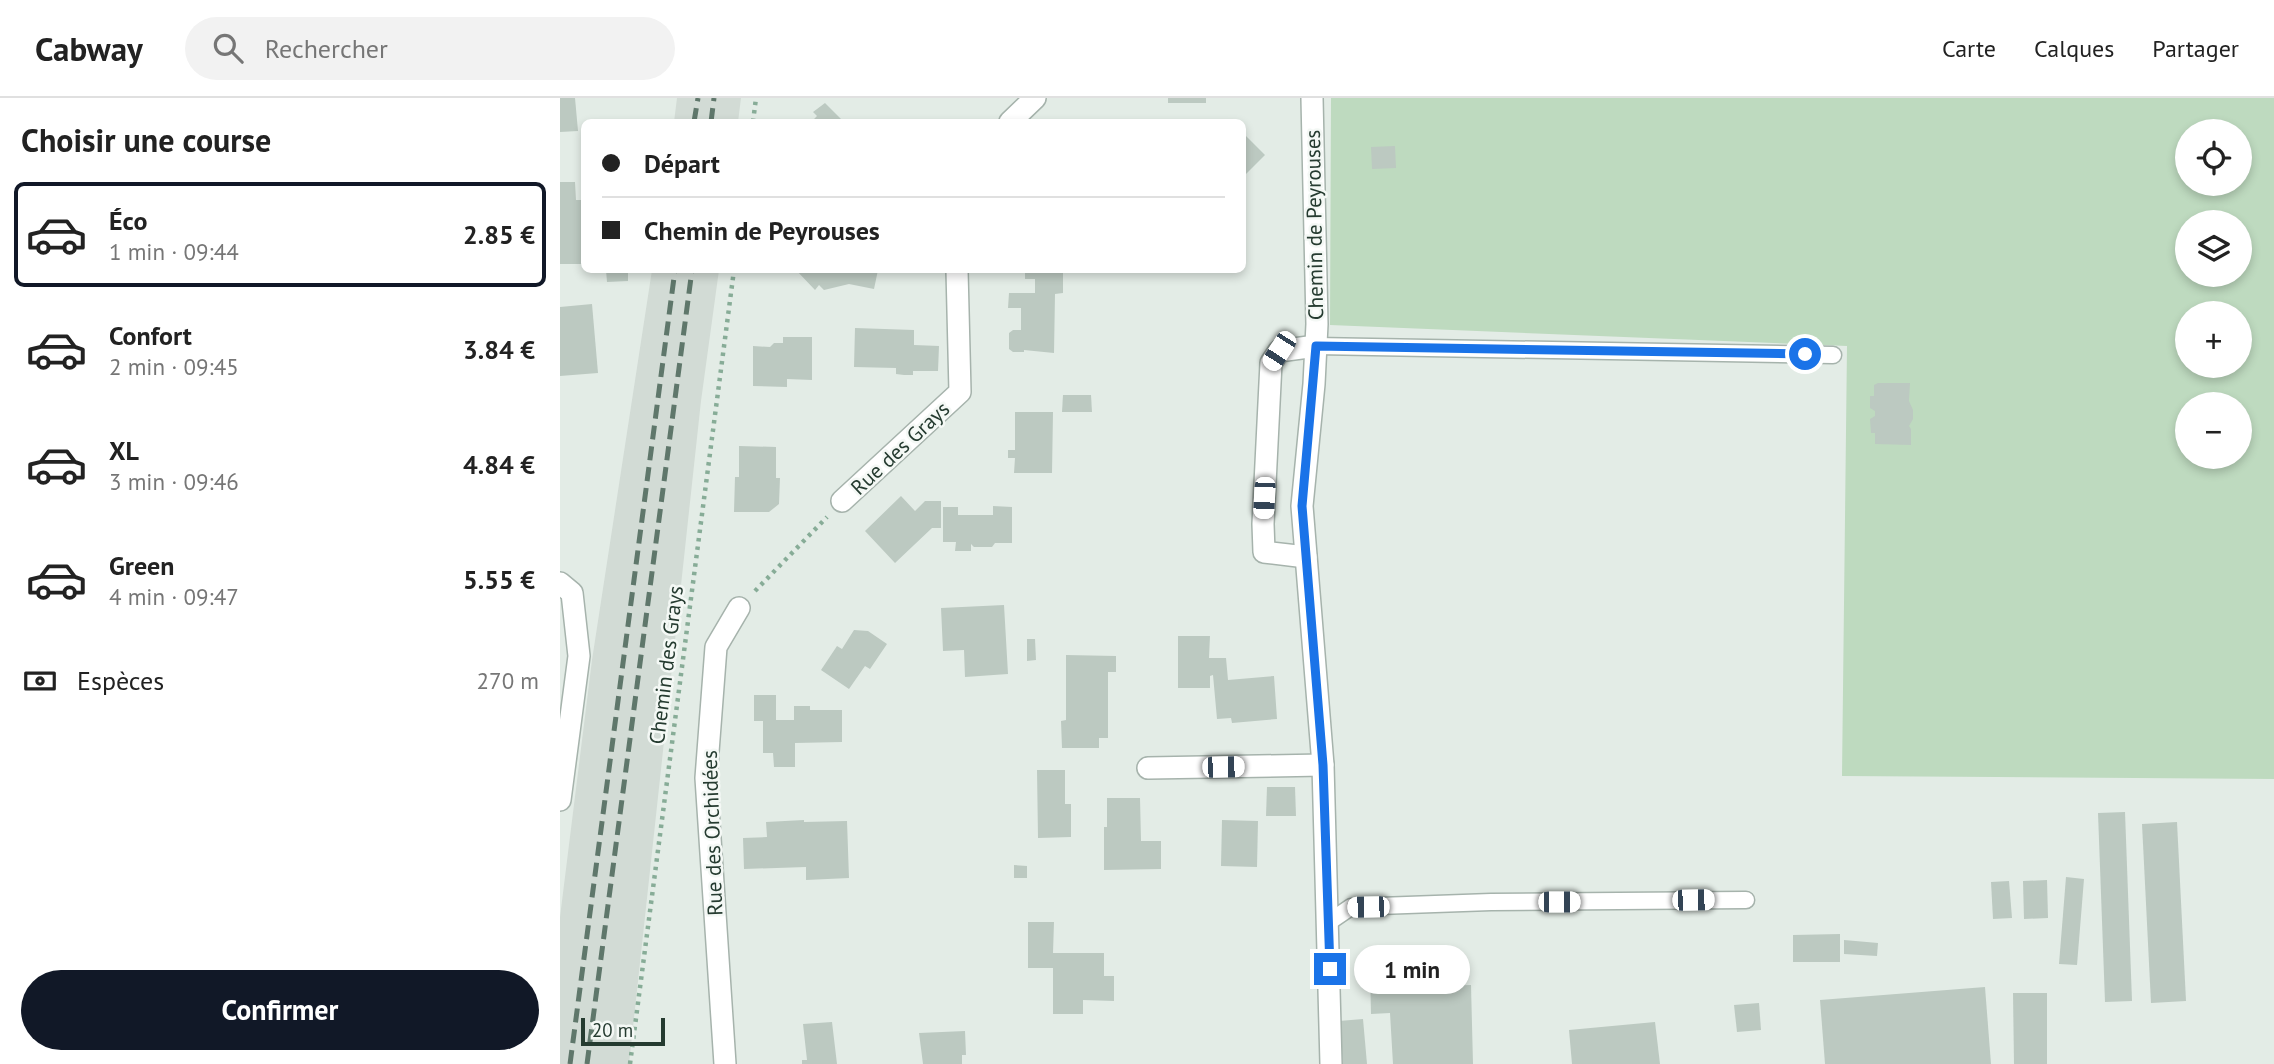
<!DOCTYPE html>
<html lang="fr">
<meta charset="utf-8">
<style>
:root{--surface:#fff;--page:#f2f2f2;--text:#222;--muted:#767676;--line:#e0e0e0;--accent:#111827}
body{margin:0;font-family:"PT Sans",sans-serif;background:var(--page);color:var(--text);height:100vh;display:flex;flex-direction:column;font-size:26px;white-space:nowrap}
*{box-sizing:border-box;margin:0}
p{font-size:23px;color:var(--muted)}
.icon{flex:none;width:38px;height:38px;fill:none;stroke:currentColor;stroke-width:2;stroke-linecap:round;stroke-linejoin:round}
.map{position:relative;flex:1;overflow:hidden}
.sheet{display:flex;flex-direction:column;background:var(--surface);width:560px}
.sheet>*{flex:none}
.guide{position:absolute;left:21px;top:21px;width:665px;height:154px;border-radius:10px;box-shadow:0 4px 10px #0003;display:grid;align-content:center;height:154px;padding:0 21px;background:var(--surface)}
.fabs{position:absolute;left:1615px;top:21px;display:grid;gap:14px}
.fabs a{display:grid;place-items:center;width:77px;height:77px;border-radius:50%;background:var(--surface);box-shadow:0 4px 10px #0003;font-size:35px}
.scale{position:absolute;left:21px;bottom:18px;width:84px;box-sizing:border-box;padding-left:7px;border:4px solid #253b30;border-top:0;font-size:19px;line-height:24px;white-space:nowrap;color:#253b30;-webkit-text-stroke:5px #f4f8f5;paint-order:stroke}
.end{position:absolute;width:32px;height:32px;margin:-16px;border:9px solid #1a73e8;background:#fff;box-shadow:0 0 0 4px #fff}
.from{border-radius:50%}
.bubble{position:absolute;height:49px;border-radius:24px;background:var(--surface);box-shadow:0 4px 10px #0003;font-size:23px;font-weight:800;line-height:49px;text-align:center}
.car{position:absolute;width:21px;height:42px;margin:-21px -10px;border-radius:9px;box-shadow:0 0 5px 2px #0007;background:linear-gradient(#fff 24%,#345 0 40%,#fff 0 76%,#345 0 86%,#fff 0)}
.guide b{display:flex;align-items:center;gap:24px;height:66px;font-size:26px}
.guide b+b{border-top:2px solid var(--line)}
.guide i{width:18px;height:18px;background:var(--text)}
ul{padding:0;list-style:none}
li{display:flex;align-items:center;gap:21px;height:105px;margin:0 14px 10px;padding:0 7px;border:4px solid transparent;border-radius:10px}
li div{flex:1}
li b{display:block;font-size:26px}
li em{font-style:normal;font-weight:800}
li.on{border-color:var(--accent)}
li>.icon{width:63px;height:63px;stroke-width:1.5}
h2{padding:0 21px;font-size:32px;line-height:84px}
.pay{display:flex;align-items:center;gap:18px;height:77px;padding:0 21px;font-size:26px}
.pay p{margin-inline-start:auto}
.primary-button{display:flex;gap:14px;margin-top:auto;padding:14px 21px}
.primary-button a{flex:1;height:80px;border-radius:42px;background:var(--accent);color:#fff;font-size:28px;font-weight:800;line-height:80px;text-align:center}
header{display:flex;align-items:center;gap:42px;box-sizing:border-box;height:98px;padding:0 35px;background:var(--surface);border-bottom:2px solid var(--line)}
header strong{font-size:33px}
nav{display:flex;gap:38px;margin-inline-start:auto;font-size:24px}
.search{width:490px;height:63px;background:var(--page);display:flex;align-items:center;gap:18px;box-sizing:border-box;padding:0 24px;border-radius:38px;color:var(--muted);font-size:26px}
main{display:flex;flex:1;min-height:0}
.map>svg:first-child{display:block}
</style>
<header>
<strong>Cabway</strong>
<div class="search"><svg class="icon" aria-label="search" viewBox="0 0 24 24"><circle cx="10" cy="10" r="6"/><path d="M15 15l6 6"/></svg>Rechercher</div>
<nav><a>Carte</a><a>Calques</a><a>Partager</a></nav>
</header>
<main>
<section class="sheet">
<h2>Choisir une course</h2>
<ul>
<li class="on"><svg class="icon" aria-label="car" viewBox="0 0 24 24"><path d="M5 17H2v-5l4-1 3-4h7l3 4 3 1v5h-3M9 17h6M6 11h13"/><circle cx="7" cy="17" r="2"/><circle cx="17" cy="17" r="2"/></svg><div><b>Éco</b><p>1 min · 09:44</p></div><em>2.85 €</em></li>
<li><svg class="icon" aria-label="car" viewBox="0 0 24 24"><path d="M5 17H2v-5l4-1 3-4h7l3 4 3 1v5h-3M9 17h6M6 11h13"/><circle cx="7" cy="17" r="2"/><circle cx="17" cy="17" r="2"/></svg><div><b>Confort</b><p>2 min · 09:45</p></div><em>3.84 €</em></li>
<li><svg class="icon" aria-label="car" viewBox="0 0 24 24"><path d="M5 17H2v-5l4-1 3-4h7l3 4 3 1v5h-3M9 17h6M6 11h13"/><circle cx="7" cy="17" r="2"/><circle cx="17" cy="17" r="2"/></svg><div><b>XL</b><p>3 min · 09:46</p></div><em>4.84 €</em></li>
<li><svg class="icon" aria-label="car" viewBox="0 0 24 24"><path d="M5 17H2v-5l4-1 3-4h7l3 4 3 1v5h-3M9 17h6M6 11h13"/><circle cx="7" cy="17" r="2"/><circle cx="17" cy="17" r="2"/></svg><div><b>Green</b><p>4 min · 09:47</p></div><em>5.55 €</em></li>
</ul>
<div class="pay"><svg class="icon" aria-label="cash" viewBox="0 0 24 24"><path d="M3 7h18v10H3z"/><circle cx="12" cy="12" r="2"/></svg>Espèces<p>270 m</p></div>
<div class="primary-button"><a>Confirmer</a></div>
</section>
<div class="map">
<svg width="1714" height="966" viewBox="0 0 1714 966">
<rect width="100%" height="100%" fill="#e3ece6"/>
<!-- built -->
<g fill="#d2dbd5">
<polygon points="117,0 181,0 178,24 114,24"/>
<polygon points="92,172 159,172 141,303 69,966 0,966 0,819 32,562"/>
</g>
<!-- grass -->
<path fill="#bedabf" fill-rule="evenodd" d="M771,0H1714V681L1282,678L1287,248L770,227ZM1628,33H1680V86H1628ZM1628,124H1680V177H1628ZM1628,215H1680V268H1628ZM1628,306H1680V359H1628Z"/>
<!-- building -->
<g fill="#bcc9c1">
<polygon points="0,0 15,0 18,33 0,34"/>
<rect x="608" y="0" width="38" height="5"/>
<polygon points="265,5 284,24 251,24 257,18 253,14"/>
<polygon points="682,34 705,57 682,80"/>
<polygon points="835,48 836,70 812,71 811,49"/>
<polygon points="0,84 15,84 16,102 24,102 24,166 0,166"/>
<polygon points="46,172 68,172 68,183 47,184"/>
<polygon points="236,172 318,172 314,191 289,186 264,192 259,187 255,192"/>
<polygon points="465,172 503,172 503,195 495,196 494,255 464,252 464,254 453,254 449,251 449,235 453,232 461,232 461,210 448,210 449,195 475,195 475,181 465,181"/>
<polygon points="32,206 38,275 0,278 0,209"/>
<polygon points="295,230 354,232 354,247 379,248 378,273 353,273 353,277 344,277 336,276 336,270 294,269"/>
<polygon points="223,239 252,239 252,282 227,281 227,289 193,288 193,248 210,249 214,245 223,245"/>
<polygon points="1318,285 1350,285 1349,303 1353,312 1353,321 1349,328 1351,331 1351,347 1315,346 1315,335 1311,335 1310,321 1315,318 1315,313 1310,310 1310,298 1314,298 1314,287"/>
<polygon points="503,297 531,297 532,314 502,314"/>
<polygon points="455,314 493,314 492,375 454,375 455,360 448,360 448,352 455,352"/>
<polygon points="179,348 216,349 216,380 220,380 219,406 209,414 174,414 175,379 179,379"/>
<polygon points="341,398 355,413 365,403 381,403 381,430 372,430 335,465 305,433"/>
<polygon points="433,408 452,409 452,445 435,445 432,449 414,449 411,446 411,453 395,453 396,444 383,444 383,409 398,409 398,417 433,417"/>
<polygon points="444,507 448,576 405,579 404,552 383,553 381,510"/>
<polygon points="294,532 308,533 327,546 310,571 305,568 289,591 261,572 277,548 282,551"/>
<polygon points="618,538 650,538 649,560 666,560 668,582 714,578 717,621 672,625 671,620 657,621 653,577 650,578 650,590 618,590"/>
<polygon points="467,541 475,541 476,562 467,563"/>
<polygon points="506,557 556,558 556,574 548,574 548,640 539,640 539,650 502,650 501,623 506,622"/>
<polygon points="194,597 216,597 216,622 234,622 234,608 250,608 250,612 282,612 282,644 235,645 235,669 214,669 213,655 203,655 203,623 194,623"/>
<polygon points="477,672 505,672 505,706 511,706 511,739 478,740"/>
<polygon points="707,689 735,689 736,718 706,718"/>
<polygon points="547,700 580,700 581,743 601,743 601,771 544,772 544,729 547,729"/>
<polygon points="1565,714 1572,903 1545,904 1538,715"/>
<polygon points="244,722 244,724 287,723 289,780 246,782 246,769 184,771 183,740 207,739 206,724"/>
<polygon points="662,722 698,723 697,769 661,768"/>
<polygon points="1617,724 1626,903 1591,905 1582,726"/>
<polygon points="454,767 467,768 467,780 454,780"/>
<polygon points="1506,779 1524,781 1517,867 1499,866"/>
<polygon points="1487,782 1488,820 1464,821 1463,783"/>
<polygon points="1449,783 1452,820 1433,821 1431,784"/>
<polygon points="468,824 494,824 493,855 544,855 544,878 554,878 554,903 523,902 523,916 493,916 493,870 468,870"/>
<polygon points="1280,836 1280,864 1233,864 1233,837"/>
<polygon points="1284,842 1318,845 1317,858 1284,856"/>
<polygon points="822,863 834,863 834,870 876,869 877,888 911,887 913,966 833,966 830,915 811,916 810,872 823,871"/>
<polygon points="1425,889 1431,966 1265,966 1260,902"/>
<polygon points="1453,895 1487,895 1487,966 1454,966"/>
<polygon points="1199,905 1201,932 1177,934 1174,907"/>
<polygon points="803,921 807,966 783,966 779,923"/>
<polygon points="272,924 277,966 242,966 242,962 247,962 243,926"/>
<polygon points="1095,924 1100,966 1012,966 1009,932"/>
<polygon points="405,933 406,957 402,957 402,966 363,966 359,935"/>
</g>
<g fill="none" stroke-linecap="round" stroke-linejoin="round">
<!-- lane casing -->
<g stroke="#a6b3ac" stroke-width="19">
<g id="lane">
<polyline points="756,248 1273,257"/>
<polyline points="769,824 791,809 931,804 1186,802"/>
</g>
</g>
<!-- street casing -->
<g stroke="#a6b3ac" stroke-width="24">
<g id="street">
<polyline points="752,0 757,226 754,286 742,408 763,667 771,966"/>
<polyline points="450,24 475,0"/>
<polyline points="282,403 400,294 397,172"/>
<polyline points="746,459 704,454 703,426 711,265 719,253 756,248"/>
<polyline points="0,485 12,495 19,558 0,702"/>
<polyline points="588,670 763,667"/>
<polyline points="165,966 146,680 156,549 179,510"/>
</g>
</g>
<!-- path -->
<g stroke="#87ac97" stroke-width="4.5" stroke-dasharray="3.5 5" stroke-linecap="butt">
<polyline points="193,24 196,0"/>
<polyline points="195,493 267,419"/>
<polyline points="70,966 174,172"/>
</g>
<!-- lane -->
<use href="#lane" stroke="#fff" stroke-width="16"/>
<!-- street -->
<use href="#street" stroke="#fff" stroke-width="21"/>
<!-- rail -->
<g stroke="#5f776b" stroke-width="5" stroke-dasharray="14 7" stroke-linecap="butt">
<polyline points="134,24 138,0"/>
<polyline points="151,24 154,0"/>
<polyline points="10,966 115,172"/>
<polyline points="27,966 132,172"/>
</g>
</g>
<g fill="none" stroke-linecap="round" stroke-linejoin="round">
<!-- route -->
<polyline stroke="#1a73e8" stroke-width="9" points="770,871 763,667 742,408 756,248 1245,256"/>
</g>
<g text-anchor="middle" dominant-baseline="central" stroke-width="5" stroke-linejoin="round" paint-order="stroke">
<!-- street labels -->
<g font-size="21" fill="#253b30" stroke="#f4f8f5">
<text transform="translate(754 127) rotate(-91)">Chemin de Peyrouses</text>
<text transform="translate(340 350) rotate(-43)">Rue des Grays</text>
<text transform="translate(106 567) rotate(-83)">Chemin des Grays</text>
<text transform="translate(152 735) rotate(-92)">Rue des Orchidées</text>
</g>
</g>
</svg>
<div class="fabs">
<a><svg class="icon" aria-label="locate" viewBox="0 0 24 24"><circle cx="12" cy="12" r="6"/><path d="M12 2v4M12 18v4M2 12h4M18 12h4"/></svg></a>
<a><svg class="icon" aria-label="layers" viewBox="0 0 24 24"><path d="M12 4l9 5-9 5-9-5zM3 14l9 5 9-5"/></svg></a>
<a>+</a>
<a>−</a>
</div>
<div class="scale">20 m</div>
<i class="end from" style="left:1245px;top:256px"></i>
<i class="end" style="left:770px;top:871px"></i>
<div class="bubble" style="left:794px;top:847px;width:116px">1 min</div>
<i class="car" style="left:719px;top:253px;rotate:213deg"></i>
<i class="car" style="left:704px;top:400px;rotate:183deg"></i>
<i class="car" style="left:663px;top:669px;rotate:89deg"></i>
<i class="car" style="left:1133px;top:802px;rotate:89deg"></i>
<i class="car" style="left:999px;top:804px;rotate:90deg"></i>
<i class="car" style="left:808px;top:809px;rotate:269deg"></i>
<div class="guide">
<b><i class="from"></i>Départ</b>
<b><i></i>Chemin de Peyrouses</b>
</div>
</div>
</main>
